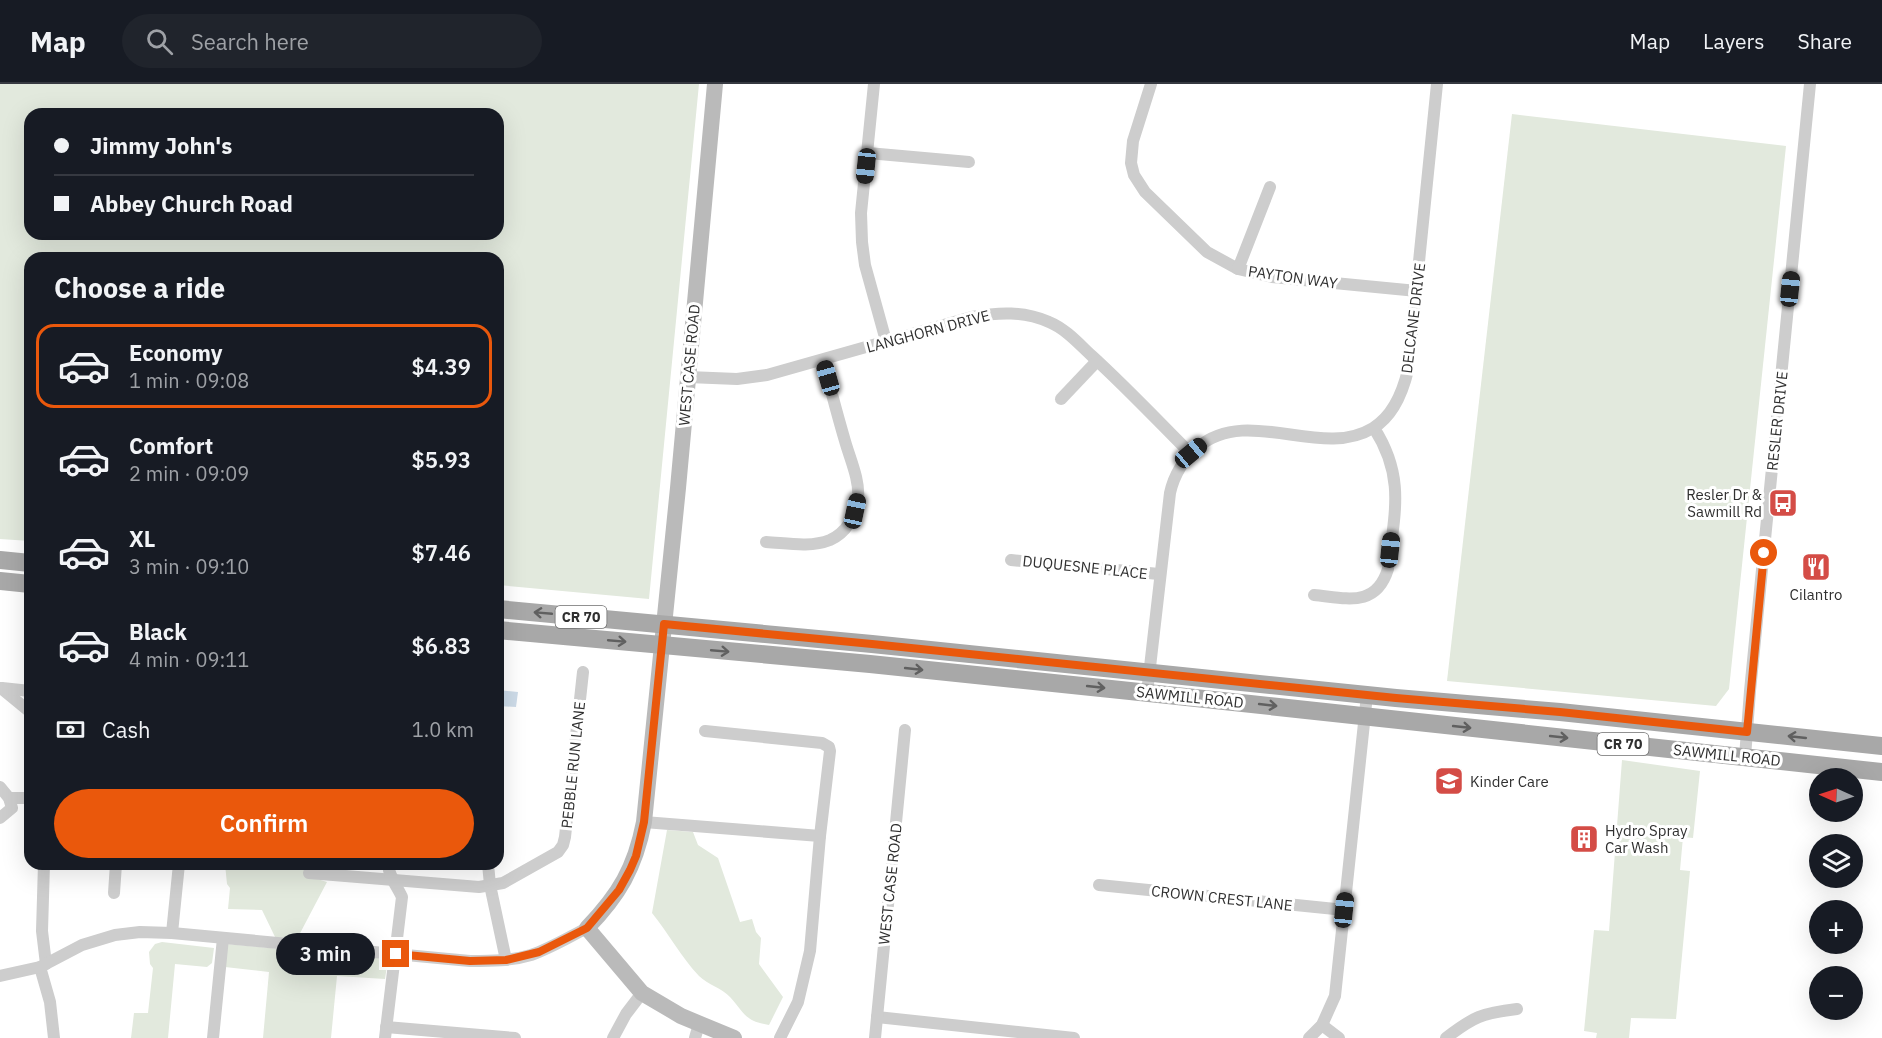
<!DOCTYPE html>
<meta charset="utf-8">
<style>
:root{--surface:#171b24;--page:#20242c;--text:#f1f3f6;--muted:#9ea1a6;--line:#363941;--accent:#ea580c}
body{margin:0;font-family:"IBM Plex Sans",sans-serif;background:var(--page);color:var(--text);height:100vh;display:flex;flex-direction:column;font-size:22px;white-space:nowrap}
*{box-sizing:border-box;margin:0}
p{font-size:20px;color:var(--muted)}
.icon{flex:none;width:33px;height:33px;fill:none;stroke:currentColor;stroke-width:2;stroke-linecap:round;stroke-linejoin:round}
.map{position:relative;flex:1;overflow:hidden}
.sheet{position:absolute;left:24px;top:168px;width:480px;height:618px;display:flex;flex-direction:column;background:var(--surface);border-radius:18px;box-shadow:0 6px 24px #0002}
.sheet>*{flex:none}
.top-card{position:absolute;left:24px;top:24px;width:480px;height:132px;border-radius:18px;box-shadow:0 6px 24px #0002;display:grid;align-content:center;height:132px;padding:0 30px;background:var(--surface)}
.needle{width:39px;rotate:273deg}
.tools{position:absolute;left:1809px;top:684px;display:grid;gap:12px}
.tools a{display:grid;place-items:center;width:54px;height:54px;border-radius:50%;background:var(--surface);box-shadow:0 6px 24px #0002;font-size:30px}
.end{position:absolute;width:27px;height:27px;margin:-14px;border:8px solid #ea580c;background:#fff;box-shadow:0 0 0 3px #fff}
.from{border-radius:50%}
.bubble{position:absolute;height:42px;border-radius:21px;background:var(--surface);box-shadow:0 6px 24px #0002;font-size:20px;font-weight:600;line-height:42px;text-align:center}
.car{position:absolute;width:18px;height:36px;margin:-18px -9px;border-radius:8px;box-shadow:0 0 4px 2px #0007;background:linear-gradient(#222 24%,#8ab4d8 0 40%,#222 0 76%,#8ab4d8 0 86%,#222 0)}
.top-card b{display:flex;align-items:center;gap:21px;height:57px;font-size:22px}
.top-card b+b{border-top:2px solid var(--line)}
.top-card i{width:15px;height:15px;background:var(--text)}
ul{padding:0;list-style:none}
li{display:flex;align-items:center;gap:18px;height:84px;margin:0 12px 9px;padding:0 18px;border:3px solid transparent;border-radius:18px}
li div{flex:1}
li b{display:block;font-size:22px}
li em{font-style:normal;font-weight:600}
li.active{border-color:var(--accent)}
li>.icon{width:54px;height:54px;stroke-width:1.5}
h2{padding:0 30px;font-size:27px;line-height:72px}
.pay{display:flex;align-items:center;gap:15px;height:66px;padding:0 30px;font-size:22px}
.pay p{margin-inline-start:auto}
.cta{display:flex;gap:12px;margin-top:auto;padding:12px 30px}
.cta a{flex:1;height:69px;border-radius:36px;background:var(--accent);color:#fff;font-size:24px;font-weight:600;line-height:69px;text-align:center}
header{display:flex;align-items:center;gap:36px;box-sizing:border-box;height:84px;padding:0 30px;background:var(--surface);border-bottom:2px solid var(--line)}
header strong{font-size:28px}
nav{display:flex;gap:33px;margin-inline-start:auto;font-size:21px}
.search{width:420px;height:54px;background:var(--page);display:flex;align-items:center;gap:15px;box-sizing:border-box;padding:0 21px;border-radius:33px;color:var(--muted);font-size:22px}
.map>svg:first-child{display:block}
</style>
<header>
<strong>Map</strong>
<div class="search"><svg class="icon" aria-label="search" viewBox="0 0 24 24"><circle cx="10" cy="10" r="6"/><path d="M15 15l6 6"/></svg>Search here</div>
<nav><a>Map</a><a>Layers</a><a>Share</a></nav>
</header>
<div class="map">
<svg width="1882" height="954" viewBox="0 0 1882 954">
<rect width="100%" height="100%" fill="#fff"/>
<!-- green -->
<g fill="#e2e9dd" fill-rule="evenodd">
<path d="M0,0H699L649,515L498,501V174H30V457L0,455ZM30,30H498V150H30Z"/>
<polygon points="1512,30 1786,62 1729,605 1716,622 1447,597"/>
<polygon points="1622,676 1700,687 1693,754 1683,753 1680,786 1690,787 1676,935 1631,934 1629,954 1596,954 1597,949 1584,947 1594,846 1609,847"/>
<path d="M667,746L693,748L698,761L718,774L740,838L752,835L756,848L761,854L759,880L783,913L769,941C745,937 745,930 730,913C722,904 708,901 699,892C681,873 669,850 652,829Z"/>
<polygon points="225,780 312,780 308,792 327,798 297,855 276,855 262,826 228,825 230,804 227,800"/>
<polygon points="162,858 214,864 212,879 207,883 175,880 168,954 131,954 134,929 148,929 153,884 150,880 149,868 155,860"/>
<polygon points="227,860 388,875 385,895 337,892 331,954 263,954 269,888 225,883"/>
</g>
<!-- water -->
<polygon fill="#cedce9" points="498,606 518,608 516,623 498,622"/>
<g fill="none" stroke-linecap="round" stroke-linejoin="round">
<!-- minor -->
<g stroke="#cdcdcd" stroke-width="12">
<polyline points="874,0 861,129 862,158 865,181 886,257"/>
<polyline points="1151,0 1133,57 1131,79 1134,91 1145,108 1207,168 1238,185 1272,193 1417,207"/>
<polyline points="868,69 969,78"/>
<polyline points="1238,185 1270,103"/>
<path d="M688,293L737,295L767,291L972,233C999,228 1024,227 1049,238C1066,245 1079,260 1092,272C1126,303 1158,337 1191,370"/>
<polyline points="1061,315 1097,277"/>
<path d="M766,458C786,459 810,464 830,456C846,449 856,432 858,415C860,396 850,375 845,357C837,330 830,303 823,276"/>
<polyline points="1011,476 1159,490"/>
<path d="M1314,511C1346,514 1376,524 1388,485C1394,430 1406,394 1374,344"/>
<polyline points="1,604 30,628"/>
<polyline points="2,604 30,607"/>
<path d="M1147,609L1170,409C1174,391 1184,375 1198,363C1249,321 1321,376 1373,344C1393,332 1403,307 1408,286L1437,0"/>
<polyline points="705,647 822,659 829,663 830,667 820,752 810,867 798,918 780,954"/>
<polyline points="1745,673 1750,607 1810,0"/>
<polyline points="0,703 9,714 12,724 0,734"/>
<polyline points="9,714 30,714"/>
<polyline points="644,738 820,752"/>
<polyline points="44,780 42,847 46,880"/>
<polyline points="488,780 490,801 506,876"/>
<polyline points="309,789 479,803 503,799 558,768 563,761 565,753 583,588"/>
<polyline points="1099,801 1345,826"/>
<polyline points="114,809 116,780"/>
<polyline points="172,849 179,780"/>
<polyline points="40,883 50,918 54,954"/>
<path d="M0,892L40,883L82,861L115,851L140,848L172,849L470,877C491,877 511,877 531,871C551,864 569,853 587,844"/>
<polyline points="877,933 1074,954"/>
<polyline points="1322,941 1339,954"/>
<polyline points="386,943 515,954"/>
<polyline points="213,954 223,854"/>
<path d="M385,954L402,813C397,802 389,793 388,780"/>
<polyline points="613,954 626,930 642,909"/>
<polyline points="695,954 699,940"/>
<polyline points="875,954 905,646"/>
<polyline points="1309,954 1322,941 1335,912 1367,611"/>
<path d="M1446,954C1473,933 1482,929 1517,925"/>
</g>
<!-- secondary -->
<path stroke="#bababa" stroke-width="16" d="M715,0L678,404L644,738C635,784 619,811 587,844L642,909L681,932L734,954"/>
<!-- primary -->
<g stroke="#a8a8a8" stroke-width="18">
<polyline points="0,476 30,479"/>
<polyline points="0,497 30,500"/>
<polyline points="498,525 872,560 1396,614 1560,628 1882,662"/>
<polyline points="498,546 870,580 1130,607 1882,688"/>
</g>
</g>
<!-- one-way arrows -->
<defs><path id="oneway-shaft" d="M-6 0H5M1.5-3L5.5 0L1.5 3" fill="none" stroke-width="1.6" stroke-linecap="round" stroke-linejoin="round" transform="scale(1.5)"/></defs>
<g stroke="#606060">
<use href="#oneway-shaft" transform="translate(543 529) rotate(-175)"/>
<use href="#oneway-shaft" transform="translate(617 557) rotate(5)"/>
<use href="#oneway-shaft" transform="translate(720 567) rotate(5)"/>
<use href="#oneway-shaft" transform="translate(914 585) rotate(6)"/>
<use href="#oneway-shaft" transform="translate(1096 603) rotate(6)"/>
<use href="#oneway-shaft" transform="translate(1268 621) rotate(6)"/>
<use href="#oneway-shaft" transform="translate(1462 643) rotate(6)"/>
<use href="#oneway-shaft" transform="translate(1559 653) rotate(6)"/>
<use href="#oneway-shaft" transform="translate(1797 653) rotate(-174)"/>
</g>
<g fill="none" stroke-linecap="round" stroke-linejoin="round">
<!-- route -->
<polyline stroke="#ea580c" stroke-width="8" points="396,870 470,877 506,876 539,868 587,844 619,806 630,786 636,772 644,738 664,540 872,560 1396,614 1560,628 1747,648 1764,469"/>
</g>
<!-- icons -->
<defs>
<g id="bus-square" transform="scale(1.5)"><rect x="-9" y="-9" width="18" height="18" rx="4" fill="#d44c46" stroke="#fff"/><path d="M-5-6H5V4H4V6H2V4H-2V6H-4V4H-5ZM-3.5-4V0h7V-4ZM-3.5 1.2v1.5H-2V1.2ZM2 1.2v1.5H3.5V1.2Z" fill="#fff"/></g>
<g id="restaurant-square" transform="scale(1.5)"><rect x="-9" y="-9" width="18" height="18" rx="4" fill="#d44c46" stroke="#fff"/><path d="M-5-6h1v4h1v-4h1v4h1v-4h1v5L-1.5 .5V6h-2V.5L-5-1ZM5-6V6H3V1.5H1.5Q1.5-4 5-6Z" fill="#fff"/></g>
<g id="school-square" transform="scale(1.5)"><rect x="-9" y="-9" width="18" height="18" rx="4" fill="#d44c46" stroke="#fff"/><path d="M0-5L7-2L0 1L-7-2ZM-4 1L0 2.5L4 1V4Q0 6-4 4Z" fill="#fff"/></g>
<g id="building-square" transform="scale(1.5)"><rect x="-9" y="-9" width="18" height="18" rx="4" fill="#d44c46" stroke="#fff"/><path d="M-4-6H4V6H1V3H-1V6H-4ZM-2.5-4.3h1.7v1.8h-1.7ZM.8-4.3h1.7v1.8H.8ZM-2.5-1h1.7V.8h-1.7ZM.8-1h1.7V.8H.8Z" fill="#fff"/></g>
</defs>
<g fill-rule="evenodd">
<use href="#bus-square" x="1783" y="419"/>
<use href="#restaurant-square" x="1816" y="483"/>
<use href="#school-square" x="1449" y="697"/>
<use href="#building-square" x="1584" y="755"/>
</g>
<g text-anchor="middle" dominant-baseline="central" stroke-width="6" stroke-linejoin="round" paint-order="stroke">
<!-- shield labels -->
<g fill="#fff" stroke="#6e6e6e" stroke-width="1.5">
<rect x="555.5" y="522" width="51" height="22" rx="4.5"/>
<rect x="1597.5" y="649" width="51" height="22" rx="4.5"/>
</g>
<g font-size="14" font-weight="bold" fill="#303030">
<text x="581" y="533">CR 70</text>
<text x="1623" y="660">CR 70</text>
</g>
<!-- street labels -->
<g font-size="15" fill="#303030" stroke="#fff">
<text transform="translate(1293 193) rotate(8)">PAYTON WAY</text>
<text transform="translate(1413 234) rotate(-83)">DELCANE DRIVE</text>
<text transform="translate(928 247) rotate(-15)">LANGHORN DRIVE</text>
<text transform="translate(689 281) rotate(-85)">WEST CASE ROAD</text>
<text transform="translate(1777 337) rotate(-84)">RESLER DRIVE</text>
<text transform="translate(1085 483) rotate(6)">DUQUESNE PLACE</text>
<text transform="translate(1190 613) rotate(6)">SAWMILL ROAD</text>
<text transform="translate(1727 671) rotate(6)">SAWMILL ROAD</text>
<text transform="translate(573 681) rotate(-84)">PEBBLE RUN LANE</text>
<text transform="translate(890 800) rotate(-84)">WEST CASE ROAD</text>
<text transform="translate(1222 814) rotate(6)">CROWN CREST LANE</text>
</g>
<!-- poi labels -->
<g font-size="15" fill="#303030" stroke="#fff" text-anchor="start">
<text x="1762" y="410" text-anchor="end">Resler Dr &amp;<tspan x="1762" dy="17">Sawmill Rd</tspan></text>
<text x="1816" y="510" text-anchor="middle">Cilantro</text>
<text x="1470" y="697">Kinder Care</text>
<text x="1605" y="746">Hydro Spray<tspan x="1605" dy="17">Car Wash</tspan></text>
</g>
</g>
</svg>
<div class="tools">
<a><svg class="needle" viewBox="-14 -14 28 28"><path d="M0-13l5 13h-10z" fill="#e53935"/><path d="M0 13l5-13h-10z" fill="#9ea1a6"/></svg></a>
<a><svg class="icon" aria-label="layers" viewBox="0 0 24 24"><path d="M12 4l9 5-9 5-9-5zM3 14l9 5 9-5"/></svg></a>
<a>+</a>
<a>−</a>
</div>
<i class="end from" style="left:1764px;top:469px"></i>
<i class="end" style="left:396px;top:870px"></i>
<div class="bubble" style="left:276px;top:849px;width:99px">3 min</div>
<i class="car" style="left:866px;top:82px;rotate:186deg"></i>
<i class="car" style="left:1790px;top:205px;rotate:6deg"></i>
<i class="car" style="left:828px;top:294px;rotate:344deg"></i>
<i class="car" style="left:1191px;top:369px;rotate:50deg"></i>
<i class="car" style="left:855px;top:427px;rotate:12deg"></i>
<i class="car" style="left:1390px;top:466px;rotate:6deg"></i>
<i class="car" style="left:1344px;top:826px;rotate:6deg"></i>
<div class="top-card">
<b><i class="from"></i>Jimmy John's</b>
<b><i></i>Abbey Church Road</b>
</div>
<section class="sheet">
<h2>Choose a ride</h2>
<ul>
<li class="active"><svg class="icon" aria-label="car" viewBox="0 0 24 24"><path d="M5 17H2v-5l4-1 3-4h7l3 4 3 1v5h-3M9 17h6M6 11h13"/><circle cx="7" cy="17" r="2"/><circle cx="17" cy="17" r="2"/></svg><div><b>Economy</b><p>1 min · 09:08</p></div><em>$4.39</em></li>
<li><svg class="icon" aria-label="car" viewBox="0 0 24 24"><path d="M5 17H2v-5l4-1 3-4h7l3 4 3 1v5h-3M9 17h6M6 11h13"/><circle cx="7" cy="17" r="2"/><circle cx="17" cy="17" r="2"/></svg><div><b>Comfort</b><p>2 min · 09:09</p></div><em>$5.93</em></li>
<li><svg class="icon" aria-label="car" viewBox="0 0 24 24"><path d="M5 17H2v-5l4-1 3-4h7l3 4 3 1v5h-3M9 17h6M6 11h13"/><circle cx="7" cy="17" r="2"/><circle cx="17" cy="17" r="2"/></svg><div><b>XL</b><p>3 min · 09:10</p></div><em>$7.46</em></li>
<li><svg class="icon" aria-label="car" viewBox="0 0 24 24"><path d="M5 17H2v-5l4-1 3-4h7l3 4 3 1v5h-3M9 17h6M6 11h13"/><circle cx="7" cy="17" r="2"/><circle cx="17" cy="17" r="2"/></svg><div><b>Black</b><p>4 min · 09:11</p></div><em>$6.83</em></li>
</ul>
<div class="pay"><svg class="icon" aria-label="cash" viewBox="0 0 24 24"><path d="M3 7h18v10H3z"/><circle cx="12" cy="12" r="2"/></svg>Cash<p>1.0 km</p></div>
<div class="cta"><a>Confirm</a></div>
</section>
</div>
